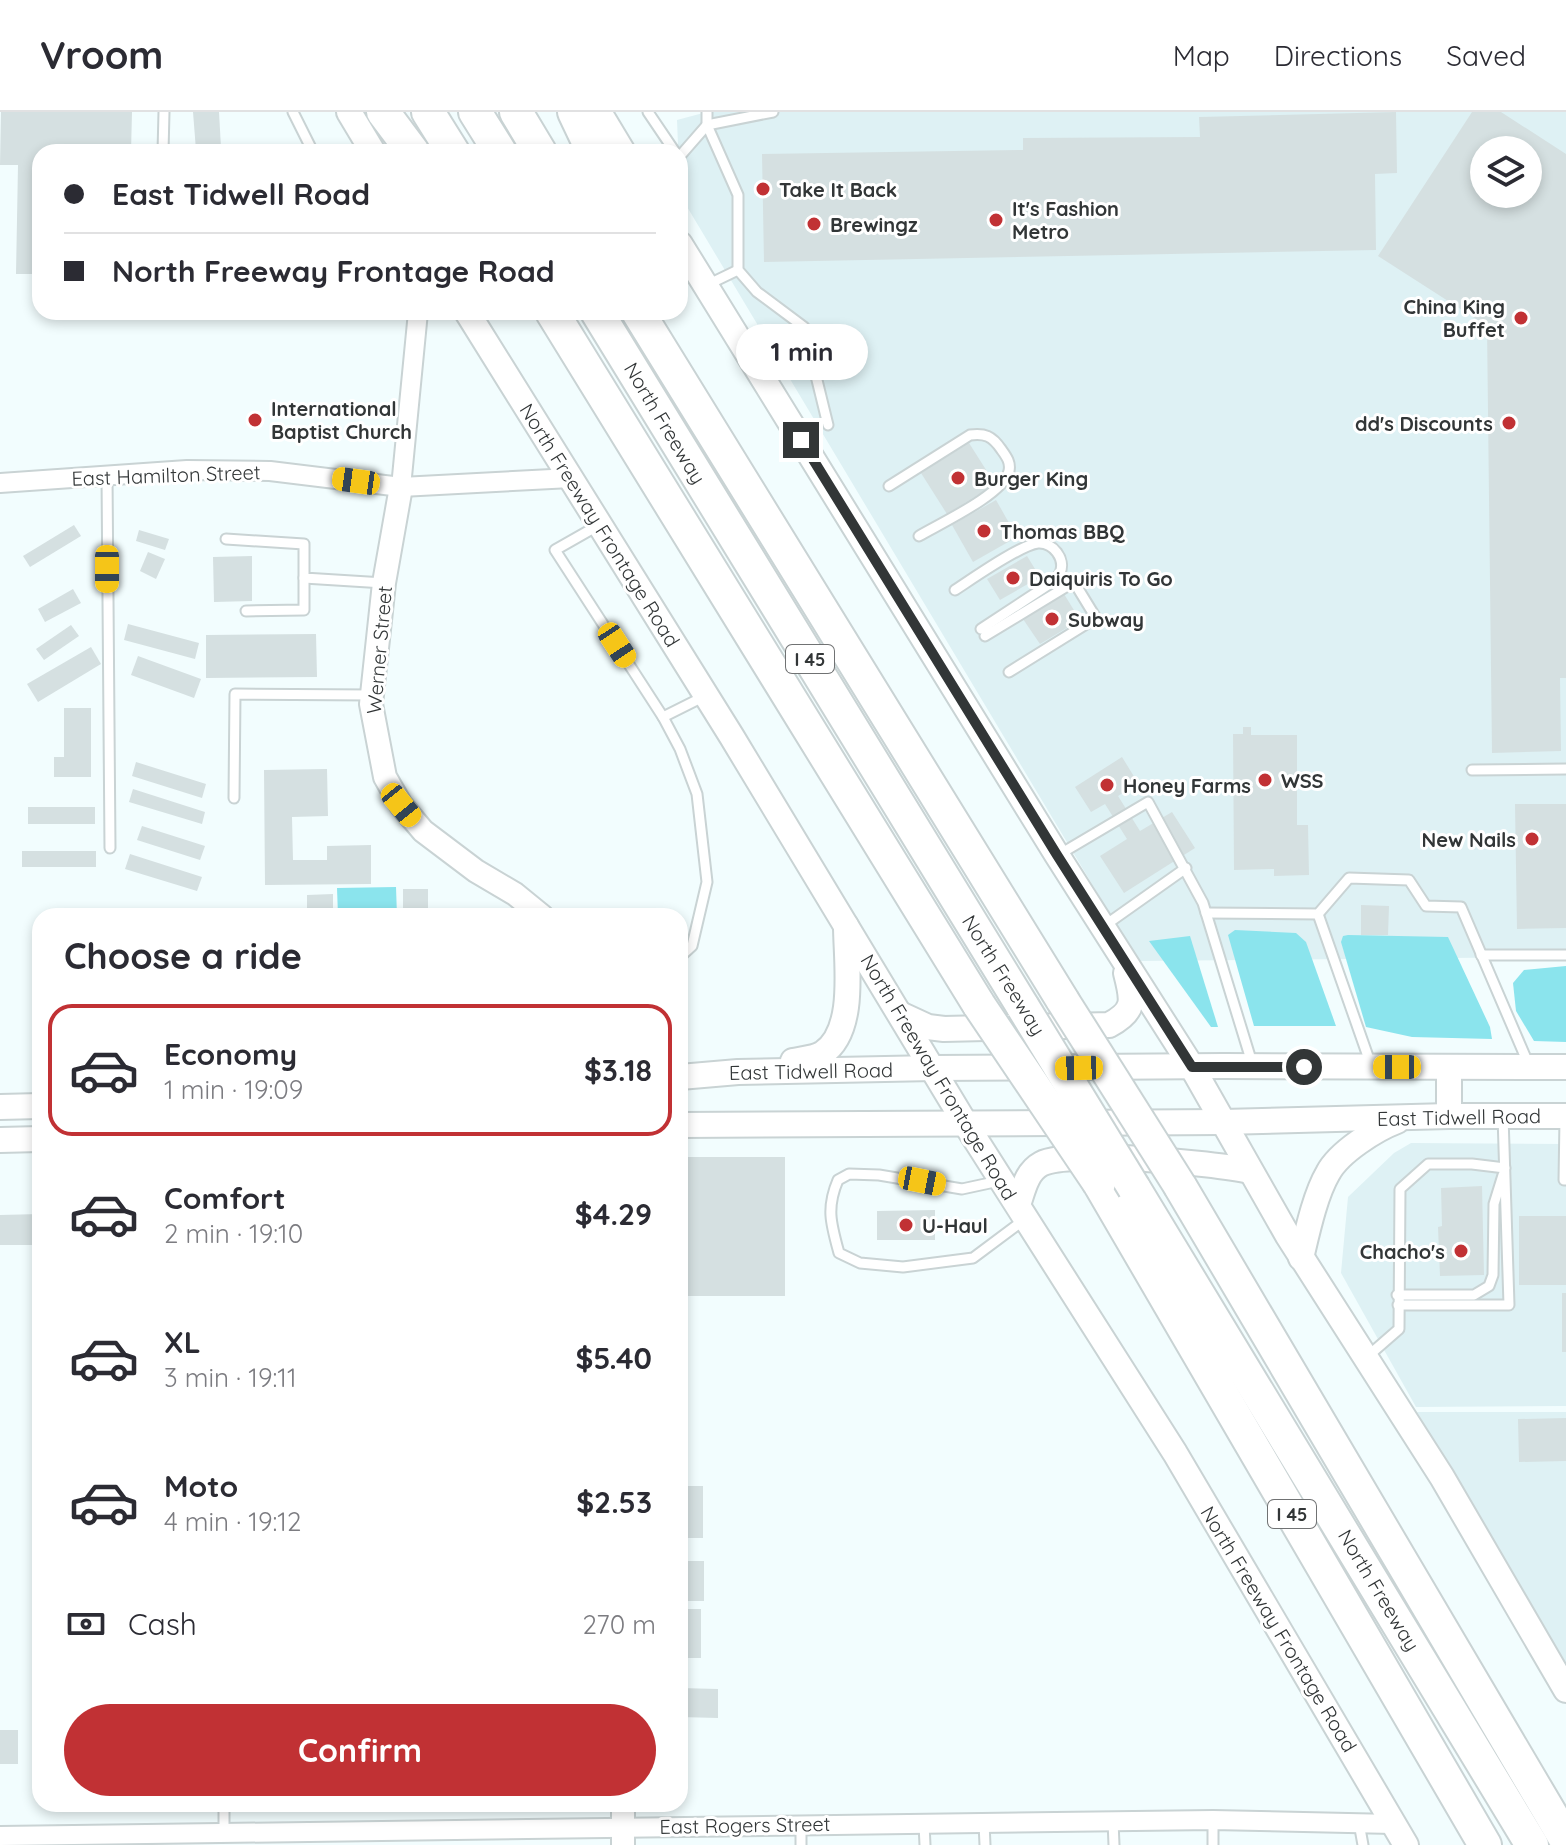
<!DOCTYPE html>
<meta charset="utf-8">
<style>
:root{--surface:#fff;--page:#f2f2f3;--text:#2b2b33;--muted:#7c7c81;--line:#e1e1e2;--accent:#c13134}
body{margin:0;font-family:Quicksand,sans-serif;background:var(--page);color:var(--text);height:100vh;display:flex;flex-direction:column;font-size:30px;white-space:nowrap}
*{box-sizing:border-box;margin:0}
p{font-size:26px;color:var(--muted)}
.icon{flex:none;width:44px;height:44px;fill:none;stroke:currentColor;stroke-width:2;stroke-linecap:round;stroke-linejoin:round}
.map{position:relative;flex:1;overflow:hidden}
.drawer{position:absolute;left:32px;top:796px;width:656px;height:904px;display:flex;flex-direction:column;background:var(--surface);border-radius:24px;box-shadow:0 4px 12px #0003}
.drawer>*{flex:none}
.banner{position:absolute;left:32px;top:32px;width:656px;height:176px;border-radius:24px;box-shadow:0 4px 12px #0003;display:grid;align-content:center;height:176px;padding:0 32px;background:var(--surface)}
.fabs{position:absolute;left:1470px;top:24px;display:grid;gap:16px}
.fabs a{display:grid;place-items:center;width:72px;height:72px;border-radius:50%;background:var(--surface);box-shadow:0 4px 12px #0003;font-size:40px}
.end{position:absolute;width:36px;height:36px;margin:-18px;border:10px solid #323637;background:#fff;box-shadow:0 0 0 4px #fff}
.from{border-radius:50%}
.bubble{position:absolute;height:56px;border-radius:28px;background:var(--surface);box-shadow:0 4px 12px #0003;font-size:26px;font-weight:700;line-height:56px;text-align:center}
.car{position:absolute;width:24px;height:48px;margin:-24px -12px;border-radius:10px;box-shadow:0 0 6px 2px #0007;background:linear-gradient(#f5c518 24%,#345 0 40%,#f5c518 0 76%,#345 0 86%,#f5c518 0)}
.banner b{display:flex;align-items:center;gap:28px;height:76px;font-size:30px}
.banner b+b{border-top:2px solid var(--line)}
.banner i{width:20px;height:20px;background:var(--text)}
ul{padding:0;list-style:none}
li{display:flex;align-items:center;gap:24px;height:132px;margin:0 16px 12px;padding:0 16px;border:4px solid transparent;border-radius:24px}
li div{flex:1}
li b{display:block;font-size:30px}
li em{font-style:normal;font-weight:700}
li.current{border-color:var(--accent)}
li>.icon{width:72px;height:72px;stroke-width:1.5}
h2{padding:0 32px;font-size:36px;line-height:96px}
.pay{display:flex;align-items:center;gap:20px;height:88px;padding:0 32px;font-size:30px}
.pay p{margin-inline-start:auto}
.primary-button{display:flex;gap:16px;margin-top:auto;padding:16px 32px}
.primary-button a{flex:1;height:92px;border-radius:48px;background:var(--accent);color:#fff;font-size:32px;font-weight:700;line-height:92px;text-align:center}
header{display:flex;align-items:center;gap:48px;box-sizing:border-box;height:112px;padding:0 40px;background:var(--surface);border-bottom:2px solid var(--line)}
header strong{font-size:38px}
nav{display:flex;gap:44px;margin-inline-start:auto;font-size:28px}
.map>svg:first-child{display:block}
</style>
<header>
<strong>Vroom</strong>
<nav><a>Map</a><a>Directions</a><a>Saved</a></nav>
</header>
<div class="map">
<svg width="1566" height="1733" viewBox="0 0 1566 1733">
<rect width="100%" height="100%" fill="#f2fdfe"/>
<!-- built -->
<g fill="#def1f4" fill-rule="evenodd">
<path d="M707,0H1566V845L1138,849L680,83L677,8ZM1484,38H1528V82H1484Z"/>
<polygon points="1411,1031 1566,1032 1566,1294 1416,1295 1341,1161 1348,1085 1394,1041"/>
<polygon points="1417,1300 1566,1300 1566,1551"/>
</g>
<!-- green -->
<g fill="#8be4ed">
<polygon points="396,775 397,804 338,804 337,776"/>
<polygon points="1235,818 1296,821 1306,830 1336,914 1254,914 1228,823"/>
<polygon points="1348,823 1448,825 1490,915 1492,927 1412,925 1366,915 1341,830 1343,824"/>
<polygon points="1190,824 1218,915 1211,915 1149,829"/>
<polygon points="1566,854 1566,930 1534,929 1516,899 1513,871 1524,858"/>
</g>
<!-- building -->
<g fill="#d5e0e1" fill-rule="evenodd">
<polygon points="1,0 132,0 131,40 40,40 40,162 16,162 18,53 0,53"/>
<polygon points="193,0 219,0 221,36 196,38"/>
<polygon points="1396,0 1397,61 1375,62 1376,138 764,150 762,42 1023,38 1023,26 1200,25 1199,5"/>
<path d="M1472,0H1501L1566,42V566H1560L1561,639L1492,641L1487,214L1378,144ZM1484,38H1528V82H1484Z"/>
<polygon points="969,331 995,372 947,402 921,361"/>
<polygon points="996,388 1017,425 973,450 952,413"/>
<polygon points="74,413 81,424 30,455 23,444"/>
<polygon points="139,418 169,427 165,438 136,429"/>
<polygon points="148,440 165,447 156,467 140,459"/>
<polygon points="252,444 252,489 214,490 213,445"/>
<polygon points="1027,444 1040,465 1000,488 987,467"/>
<polygon points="73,477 81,491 45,510 38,497"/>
<polygon points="1064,482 1080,508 1040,532 1023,507"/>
<polygon points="128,512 199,531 195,547 124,528"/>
<polygon points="71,513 79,524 44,548 36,537"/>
<polygon points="316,522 317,565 206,566 206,523"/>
<polygon points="91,535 101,552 38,590 27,572"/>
<polygon points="138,544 201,567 194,586 131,563"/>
<polygon points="64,596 91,596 91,665 54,665 54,645 64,645"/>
<polygon points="1243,615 1251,615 1251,623 1297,623 1297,713 1308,713 1309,763 1274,764 1274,757 1234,758 1233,622 1243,622"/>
<polygon points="1122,645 1138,671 1118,684 1140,719 1172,700 1195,736 1124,781 1100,744 1127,727 1105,692 1091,700 1075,675"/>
<polygon points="136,650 206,672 202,686 132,664"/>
<polygon points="327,657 328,704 292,705 293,748 327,748 327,734 371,733 371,772 265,773 264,658"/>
<polygon points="133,677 205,700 202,712 129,690"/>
<polygon points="1515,692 1566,692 1566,816 1517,817"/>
<rect x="28" y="695" width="67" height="17"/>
<polygon points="142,714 205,734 200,748 137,728"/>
<rect x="22" y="739" width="74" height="16"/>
<polygon points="130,742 202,765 197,779 125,757"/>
<rect x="403" y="777" width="25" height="27"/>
<polygon points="333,782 333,804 307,804 307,783"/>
<polygon points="1361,793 1389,794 1388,823 1361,823"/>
<rect x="680" y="1045" width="105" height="139"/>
<polygon points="1482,1074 1484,1163 1440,1164 1438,1115 1442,1114 1441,1076"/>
<polygon points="935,1098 935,1128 877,1128 877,1099"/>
<polygon points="40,1102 40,1133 0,1133 0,1103"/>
<rect x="1519" y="1104" width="47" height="69"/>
<rect x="1562" y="1181" width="4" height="59"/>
<polygon points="1566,1306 1566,1349 1519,1350 1518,1307"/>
<rect x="680" y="1374" width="23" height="52"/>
<rect x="680" y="1449" width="24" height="40"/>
<rect x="680" y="1497" width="21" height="49"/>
<polygon points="680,1576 718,1577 718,1606 680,1605"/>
<rect x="0" y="1618" width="18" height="34"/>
</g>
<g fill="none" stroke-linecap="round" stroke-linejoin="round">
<!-- service casing -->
<g stroke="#c9d3d4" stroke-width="13">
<g id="service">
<polyline points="293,0 313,40"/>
<polyline points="648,0 675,40"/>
<polyline points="707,0 707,13 738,83 738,158 757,180 804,215 828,313"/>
<polyline points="163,40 164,0"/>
<polyline points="680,44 707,13 773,0"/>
<polyline points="709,172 738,158"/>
<polyline points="107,363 110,736"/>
<path d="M889,374L970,323C985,321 992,324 1001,337C1006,344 1011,350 1009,359C1004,382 939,412 919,424"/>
<polyline points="599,413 555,438 663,605 680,637 697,682 707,770 692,834 680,845"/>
<polyline points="226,427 304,432 304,466 384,471"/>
<path d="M955,478C972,467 1020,433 1038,431C1053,430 1066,447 1060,461C1058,465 1054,468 1051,471L981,517"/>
<polyline points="246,499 304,498 304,466"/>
<polyline points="985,524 1074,470 1096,506 1009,560"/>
<polyline points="663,605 703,585"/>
<polyline points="1472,658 1566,657"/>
<polyline points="234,686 235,582 372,583"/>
<polyline points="1060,742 1148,690 1203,791 1252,951"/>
<polyline points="1206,801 1318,802 1349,766 1409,768 1426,794 1461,795 1528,951"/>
<polyline points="1318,802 1371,953"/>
<polyline points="1104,814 1186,756"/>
<polyline points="1481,843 1566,843"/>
<polyline points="1565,1007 1564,1068 1566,1068"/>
<path d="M999,1069L962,1077L879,1063L849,1062L838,1068C826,1096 831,1112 839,1141L860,1151L903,1155L973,1146L1024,1108"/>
<polyline points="1397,1183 1474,1183 1489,1174 1493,1163 1494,1092 1503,1063"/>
<polyline points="1398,1193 1509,1193 1503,1004"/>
<polyline points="1368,1244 1399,1217 1400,1077 1428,1052 1472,1052 1505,1056"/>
<polyline points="224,1692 224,1721"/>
<polyline points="1213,1708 1213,1733"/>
<polyline points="1113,1709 1114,1733"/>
<polyline points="984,1711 985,1733"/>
<polyline points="1359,1711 1363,1733"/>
<polyline points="924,1712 925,1733"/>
<polyline points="801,1713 801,1733"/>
</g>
</g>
<!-- minor casing -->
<g stroke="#c9d3d4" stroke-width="22">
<g id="minor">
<polyline points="0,371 187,358 270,359 401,375 571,366"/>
<polyline points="401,375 418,200"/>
<polyline points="0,1724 1213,1708 1393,1712"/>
</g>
</g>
<!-- tertiary casing -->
<g stroke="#c9d3d4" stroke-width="26">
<g id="tertiary">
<polyline points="401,375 384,471 371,592 385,665 401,693 423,719 476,759 515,782 542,804"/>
<polyline points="623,1692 623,1733"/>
</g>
</g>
<!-- secondary casing -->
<g stroke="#c9d3d4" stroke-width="28">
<g id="secondary">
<polyline points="349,0 373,40"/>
<polyline points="599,0 623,40"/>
<polyline points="680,132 1057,743 1192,955 1288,1124 1442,1365 1566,1578"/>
<polyline points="467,200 732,625 965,1011 1175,1341 1406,1733"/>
<path d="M902,903L928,915L944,917L1109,913C1136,899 1133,888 1126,861"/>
<path d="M793,949C802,947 816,946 823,941C857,918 846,850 846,814"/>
<polyline points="1449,955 1449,1004"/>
<polyline points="680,965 738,960 934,956 1224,954 1566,955"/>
<polyline points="0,995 40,994"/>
<polyline points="680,1013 1223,1010 1449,1004 1566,1004"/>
<polyline points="0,1028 40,1027"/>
<path d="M1018,1093C1023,1079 1026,1060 1041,1052C1068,1037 1214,1051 1249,1059"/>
<path d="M1301,1146C1307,1121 1315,1083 1328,1061C1339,1040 1376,1017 1397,1009"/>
</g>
</g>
<!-- motorway casing -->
<g stroke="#c9d3d4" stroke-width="36">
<g id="motorway">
<polyline points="383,0 413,40"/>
<polyline points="428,0 453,40"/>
<polyline points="475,0 500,40"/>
<polyline points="516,0 540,40"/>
<polyline points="574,0 593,40"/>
<polyline points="552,200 979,893"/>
<polyline points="597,200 1023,895"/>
<polyline points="638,200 1063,889"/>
<polyline points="1099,1071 1485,1733"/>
<polyline points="1180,1074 1566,1728"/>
<polyline points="1134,1076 1532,1733"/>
</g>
</g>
<!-- service -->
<use href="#service" stroke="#fff" stroke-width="9"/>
<!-- minor -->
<use href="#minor" stroke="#fff" stroke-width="18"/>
<!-- tertiary -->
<use href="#tertiary" stroke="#fff" stroke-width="22"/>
<!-- secondary -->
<use href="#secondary" stroke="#fff" stroke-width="24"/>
<!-- motorway -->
<use href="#motorway" stroke="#fff" stroke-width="32"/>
<!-- motorway-bridge casing -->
<g stroke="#c9d3d4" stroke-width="36" stroke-linecap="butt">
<g id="motorway-bridge">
<polyline points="1063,889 1180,1074"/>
<polyline points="979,893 1099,1071"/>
<polyline points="1023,895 1134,1076"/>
</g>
</g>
<!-- motorway-bridge -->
<use href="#motorway-bridge" stroke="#fff" stroke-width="32"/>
</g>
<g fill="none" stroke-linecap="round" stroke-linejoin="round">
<!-- route -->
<polyline stroke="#323637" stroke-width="10" points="801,328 1057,743 1192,955 1304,955"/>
</g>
<!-- markers -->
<g fill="#c13134" stroke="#fff" stroke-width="3">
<circle cx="763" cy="77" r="8"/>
<circle cx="996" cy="108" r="8"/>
<circle cx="814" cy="112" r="8"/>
<circle cx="1521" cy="206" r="8"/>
<circle cx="255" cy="308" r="8"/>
<circle cx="1509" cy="311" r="8"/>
<circle cx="958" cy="366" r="8"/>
<circle cx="984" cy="419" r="8"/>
<circle cx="1013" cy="466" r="8"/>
<circle cx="1052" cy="507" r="8"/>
<circle cx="1265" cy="668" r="8"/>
<circle cx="1107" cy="673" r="8"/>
<circle cx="1532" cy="727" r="8"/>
<circle cx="906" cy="1113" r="8"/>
<circle cx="1461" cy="1139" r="8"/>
</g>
<g text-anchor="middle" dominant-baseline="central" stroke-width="6" stroke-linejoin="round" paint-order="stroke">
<!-- shield labels -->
<g fill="#fff" stroke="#707273" stroke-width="2">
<rect x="786" y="533" width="48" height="28" rx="6"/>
<rect x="1268" y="1388" width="48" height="28" rx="6"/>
</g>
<g font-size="18" font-weight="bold" fill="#323637">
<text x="810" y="547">I 45</text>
<text x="1292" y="1402">I 45</text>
</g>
<!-- poi labels -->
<g font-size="20" font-weight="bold" fill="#323637" stroke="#fff" text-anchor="start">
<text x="779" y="77">Take It Back</text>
<text x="1012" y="96">It's Fashion<tspan x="1012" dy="23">Metro</tspan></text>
<text x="830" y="112">Brewingz</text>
<text x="1505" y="194" text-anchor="end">China King<tspan x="1505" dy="23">Buffet</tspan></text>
<text x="271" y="296">International<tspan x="271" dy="23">Baptist Church</tspan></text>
<text x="1493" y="311" text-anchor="end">dd's Discounts</text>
<text x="974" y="366">Burger King</text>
<text x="1000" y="419">Thomas BBQ</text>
<text x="1029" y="466">Daiquiris To Go</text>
<text x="1068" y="507">Subway</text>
<text x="1281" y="668">WSS</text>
<text x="1123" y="673">Honey Farms</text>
<text x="1516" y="727" text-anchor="end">New Nails</text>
<text x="922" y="1113">U-Haul</text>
<text x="1445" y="1139" text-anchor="end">Chacho's</text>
</g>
<!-- street labels -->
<g font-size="20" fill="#323637" stroke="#fff">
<text transform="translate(665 311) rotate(59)">North Freeway</text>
<text transform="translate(166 363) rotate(-2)">East Hamilton Street</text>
<text transform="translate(600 413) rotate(58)">North Freeway Frontage Road</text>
<text transform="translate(379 538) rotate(-85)">Werner Street</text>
<text transform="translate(1004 863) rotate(58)">North Freeway</text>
<text transform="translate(811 959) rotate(-1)">East Tidwell Road</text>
<text transform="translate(939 965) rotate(59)">North Freeway Frontage Road</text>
<text transform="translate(1459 1005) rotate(-1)">East Tidwell Road</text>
<text transform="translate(1379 1478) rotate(59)">North Freeway</text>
<text transform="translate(1279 1517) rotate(59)">North Freeway Frontage Road</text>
<text transform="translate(745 1713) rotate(-1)">East Rogers Street</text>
</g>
</g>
</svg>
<div class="fabs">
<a><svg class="icon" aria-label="layers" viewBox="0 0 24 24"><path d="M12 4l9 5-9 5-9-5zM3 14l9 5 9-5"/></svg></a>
</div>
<i class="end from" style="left:1304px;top:955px"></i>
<i class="end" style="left:801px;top:328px"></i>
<div class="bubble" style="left:736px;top:212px;width:132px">1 min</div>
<i class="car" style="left:356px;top:369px;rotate:278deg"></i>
<i class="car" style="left:107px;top:457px;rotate:180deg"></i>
<i class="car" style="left:617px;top:533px;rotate:147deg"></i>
<i class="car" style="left:401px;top:693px;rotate:141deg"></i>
<i class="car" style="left:1397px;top:955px;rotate:270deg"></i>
<i class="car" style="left:1079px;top:956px;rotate:269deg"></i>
<i class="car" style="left:922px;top:1069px;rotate:101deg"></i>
<div class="banner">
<b><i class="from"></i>East Tidwell Road</b>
<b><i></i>North Freeway Frontage Road</b>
</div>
<section class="drawer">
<h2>Choose a ride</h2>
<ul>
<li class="current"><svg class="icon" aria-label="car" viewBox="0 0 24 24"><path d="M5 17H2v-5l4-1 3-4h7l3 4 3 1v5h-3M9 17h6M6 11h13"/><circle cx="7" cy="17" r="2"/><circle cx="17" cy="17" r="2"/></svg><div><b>Economy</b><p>1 min · 19:09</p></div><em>$3.18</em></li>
<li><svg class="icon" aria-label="car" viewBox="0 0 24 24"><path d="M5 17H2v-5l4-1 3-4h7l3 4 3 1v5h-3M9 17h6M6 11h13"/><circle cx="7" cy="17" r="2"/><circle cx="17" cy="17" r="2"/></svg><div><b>Comfort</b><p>2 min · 19:10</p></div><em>$4.29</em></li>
<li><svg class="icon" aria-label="car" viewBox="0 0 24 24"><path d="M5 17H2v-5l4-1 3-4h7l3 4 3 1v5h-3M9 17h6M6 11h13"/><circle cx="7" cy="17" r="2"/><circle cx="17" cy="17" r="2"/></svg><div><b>XL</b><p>3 min · 19:11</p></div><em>$5.40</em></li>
<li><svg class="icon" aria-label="car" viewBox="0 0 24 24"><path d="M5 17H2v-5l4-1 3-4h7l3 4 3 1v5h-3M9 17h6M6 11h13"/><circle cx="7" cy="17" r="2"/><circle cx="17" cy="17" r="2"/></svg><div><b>Moto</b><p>4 min · 19:12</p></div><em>$2.53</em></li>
</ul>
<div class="pay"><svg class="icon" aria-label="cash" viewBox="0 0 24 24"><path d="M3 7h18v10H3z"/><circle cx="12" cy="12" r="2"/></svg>Cash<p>270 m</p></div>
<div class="primary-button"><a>Confirm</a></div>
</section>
</div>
